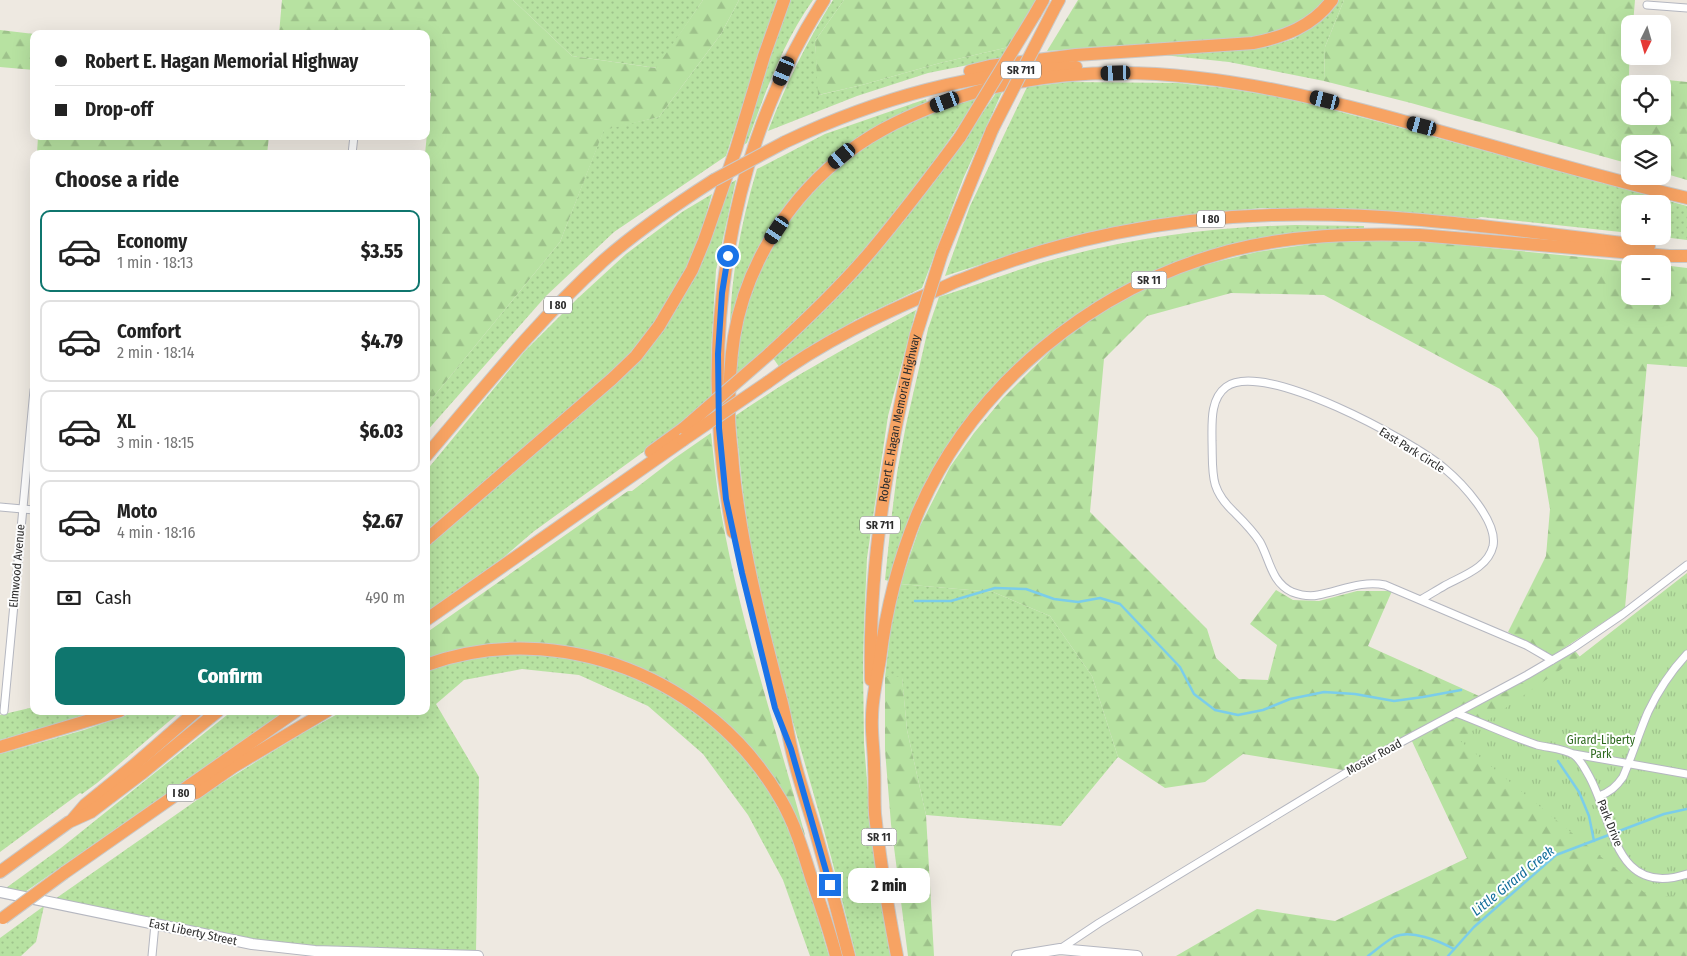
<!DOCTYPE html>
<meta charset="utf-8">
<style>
:root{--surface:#fff;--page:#f2f2f2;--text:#222;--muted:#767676;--line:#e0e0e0;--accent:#0f766e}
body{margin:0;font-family:"Fira Sans Condensed",sans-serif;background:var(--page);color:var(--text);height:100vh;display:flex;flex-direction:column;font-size:19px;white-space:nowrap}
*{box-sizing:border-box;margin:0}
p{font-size:16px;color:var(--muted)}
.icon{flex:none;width:28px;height:28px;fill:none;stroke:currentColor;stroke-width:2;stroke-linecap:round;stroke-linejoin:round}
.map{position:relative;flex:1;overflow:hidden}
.drawer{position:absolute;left:30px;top:150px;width:400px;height:565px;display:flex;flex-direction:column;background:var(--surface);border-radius:10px;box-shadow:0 5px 20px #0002}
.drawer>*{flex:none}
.banner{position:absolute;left:30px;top:30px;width:400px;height:110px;border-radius:10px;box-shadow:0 5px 20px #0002;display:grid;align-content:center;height:110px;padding:0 25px;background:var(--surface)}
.needle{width:32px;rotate:185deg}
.tools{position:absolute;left:1621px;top:15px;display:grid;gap:10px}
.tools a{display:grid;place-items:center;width:50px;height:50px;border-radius:10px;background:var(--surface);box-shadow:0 5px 20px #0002;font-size:25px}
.end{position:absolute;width:22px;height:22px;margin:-11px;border:6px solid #1a73e8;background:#fff;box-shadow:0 0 0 2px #fff}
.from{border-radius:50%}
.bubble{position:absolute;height:35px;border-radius:10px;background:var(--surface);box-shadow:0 5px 20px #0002;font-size:16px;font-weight:800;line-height:35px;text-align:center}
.car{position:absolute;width:15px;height:30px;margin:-15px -8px;border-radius:6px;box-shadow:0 0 4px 1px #0007;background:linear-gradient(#222 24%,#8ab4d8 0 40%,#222 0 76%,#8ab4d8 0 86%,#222 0)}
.banner b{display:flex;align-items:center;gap:18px;height:48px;font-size:19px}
.banner b+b{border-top:1px solid var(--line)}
.banner i{width:12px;height:12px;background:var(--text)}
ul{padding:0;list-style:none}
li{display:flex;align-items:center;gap:15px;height:82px;margin:0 10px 8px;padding:0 15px;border:2px solid var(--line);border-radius:10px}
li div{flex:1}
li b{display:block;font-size:19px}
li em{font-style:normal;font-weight:800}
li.selected{border-color:var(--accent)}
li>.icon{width:45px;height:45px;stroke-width:1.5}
h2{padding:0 25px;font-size:22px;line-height:60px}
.pay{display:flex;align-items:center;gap:12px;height:55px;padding:0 25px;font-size:19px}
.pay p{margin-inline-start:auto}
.action{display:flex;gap:10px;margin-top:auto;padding:10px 25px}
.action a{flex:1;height:58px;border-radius:10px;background:var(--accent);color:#fff;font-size:20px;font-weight:800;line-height:58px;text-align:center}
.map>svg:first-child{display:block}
</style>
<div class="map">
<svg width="1687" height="956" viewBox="0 0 1687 956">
<defs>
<pattern id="grass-dots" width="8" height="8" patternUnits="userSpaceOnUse" patternTransform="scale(1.25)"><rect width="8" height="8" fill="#b7e2a1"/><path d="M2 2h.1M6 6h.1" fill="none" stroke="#9ec28b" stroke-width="1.8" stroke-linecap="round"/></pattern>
<pattern id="forest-firs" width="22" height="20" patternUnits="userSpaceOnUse" patternTransform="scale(1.25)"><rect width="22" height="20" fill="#b7e2a1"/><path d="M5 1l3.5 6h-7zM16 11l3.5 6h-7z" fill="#9ec28b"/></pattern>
<pattern id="park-tufts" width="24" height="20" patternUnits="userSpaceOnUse" patternTransform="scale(1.25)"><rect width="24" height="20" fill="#b7e2a1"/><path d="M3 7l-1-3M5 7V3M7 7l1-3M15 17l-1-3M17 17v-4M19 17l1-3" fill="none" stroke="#9ec28b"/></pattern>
</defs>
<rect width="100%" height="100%" fill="#eee9e1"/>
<!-- grass -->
<g fill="url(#grass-dots)">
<polygon points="513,0 703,0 657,68 572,56"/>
<polygon points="739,0 777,0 726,156 614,232 546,296 426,432 426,406 560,242 604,129 659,117 721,34"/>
<path d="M790,0H813C782,44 765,93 747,143L741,146L777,30Z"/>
<path d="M833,0H844L815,41L819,95L862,85L940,63L1009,47L1003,58L928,73L857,96L768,131C786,84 806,43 833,0Z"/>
<polygon points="1339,0 1344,0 1325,47 1324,81 1229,62 1163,55 1267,47 1293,39 1308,30 1327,16"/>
<polygon points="1068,82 1178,83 1225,88 1286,98 1380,122 1687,206 1687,240 1655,236 1662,236 1662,204 1630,204 1630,233 1481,217 1471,220 1362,209 1262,208 1230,211 1139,222 1038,246 945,276 970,206 1027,87"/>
<polygon points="1002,92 963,179 922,288 855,320 780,368 773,358 952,158 996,93"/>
<path d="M978,97C940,155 899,211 853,263C816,304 776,341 736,377L740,336L752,286L770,247L807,196L861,148L890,131L946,108Z"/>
<path d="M926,99L927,103L875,128L838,152L796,193L742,288L730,322C732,270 742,219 757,169L825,134Z"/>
<polygon points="736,180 716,270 711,352 712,398 679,426 533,532 504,557 426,613 426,545 643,356 727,185"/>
<polygon points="712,194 702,229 688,265 657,319 621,364 426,531 426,471 524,352 577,299 626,254 682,212"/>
<path d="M1295,225L1364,226V230L1282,237L1101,300L959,433L889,581L885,580L891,522L897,473L906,425L928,329L939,297C980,284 1020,268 1062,257C1138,237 1216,227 1295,225Z"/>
<path d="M916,310L888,416L867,558L864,626L863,662L864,743L871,832L892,956H856C845,913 835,870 823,827C797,734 768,643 751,548C743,504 740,460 735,416C793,376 854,343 916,310Z"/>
<polygon points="900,584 993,592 1050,616 1092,676 1118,757 1061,826 926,815 907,730 902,678 885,677 891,626"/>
<path d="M510,654C542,655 573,658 604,666C612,668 621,672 629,675C695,701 753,754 784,819C805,862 815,910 829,956H810L783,880L748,815L703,754L648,706L579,675L522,669L464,680L436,704L479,777L476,952C412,950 346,951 282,943C206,934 130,915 55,899L217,786L301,734L343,711H426V670L465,659Z"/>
<polygon points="34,707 34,711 102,711 0,740 0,715"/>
<polygon points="138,711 181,711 97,783 82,794 80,793 0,852 0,754 84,730"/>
<polygon points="232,711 285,711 25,892 6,888 61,848"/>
<polygon points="44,906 36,942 21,956 0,956 0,938"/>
</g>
<!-- forest -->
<g fill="url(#forest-firs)" fill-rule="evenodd">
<polygon points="282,0 513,0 572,56 656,68 703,0 739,0 721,34 659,117 604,130 560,242 426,406 425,154 431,93 426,92 426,34 279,34"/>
<polygon points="844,0 1036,0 1009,47 940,63 862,85 818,95 815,41"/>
<path d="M1078,0H1326C1300,23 1288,29 1255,37L1047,51Z"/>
<path d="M1344,0H1635L1633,24H1630L1629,76L1687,82V180L1663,173L1662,144H1630V164L1411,103L1324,81L1325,47ZM1630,84H1662V116H1630Z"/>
<polygon points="0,30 34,34 34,70 0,67"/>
<polygon points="38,136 269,136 267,154 37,154"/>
<polygon points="1409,240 1651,264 1630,264 1630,296 1662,296 1663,265 1687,268 1687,367 1647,364 1625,608 1552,656 1508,632 1546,556 1550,509 1538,438 1500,389 1324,295 1231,293 1147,316 1104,359 1090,512 1207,629 1216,658 1239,679 1268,680 1277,645 1250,624 1276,590 1293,600 1319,601 1357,591 1392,591 1368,646 1479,696 1343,770 1243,754 1205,782 1165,788 1118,757 1092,676 1050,616 993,592 900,584 920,526 950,467 974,433 1003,398 1058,343 1099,314 1148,287 1195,267 1257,252 1325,242"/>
<path d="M711,433C714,459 716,486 721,512C740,621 776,729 805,835L803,836C786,805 771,772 748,745C701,690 626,653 554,646C545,645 536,643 527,644C494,647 460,655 426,660V633L628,491H632L675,458Z"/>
<polygon points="1655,600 1687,890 1687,956 1176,956 1257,909 1335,921 1467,858 1410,737 1573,648 1580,657"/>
<polygon points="885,677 902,677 907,730 926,815 934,956 908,956 891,824 885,750"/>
</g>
<!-- park -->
<polygon fill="url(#park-tufts)" points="1687,573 1687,894 1651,898 1459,740 1579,657"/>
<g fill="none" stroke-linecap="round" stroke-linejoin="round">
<!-- stream -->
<g stroke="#7bcdea" stroke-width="2.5">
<polyline points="915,601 951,601 995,588 1026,589 1054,599 1078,602 1100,598 1120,604 1180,667 1194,694 1215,710 1238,715 1263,710 1290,699 1324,692 1355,694 1394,701 1423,697 1461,690"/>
<polyline points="1558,761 1579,792 1589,816 1594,841"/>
<path d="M1368,956C1376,950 1385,942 1394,937C1411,929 1439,941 1454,949"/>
<polyline points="1448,956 1474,927 1556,855 1664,814 1687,809"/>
</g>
<!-- street casing -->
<g stroke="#b5b7c0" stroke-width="9">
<g id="street">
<polyline points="1647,5 1687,8"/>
<polyline points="352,154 354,136"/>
<polyline points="0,507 34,510"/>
<path d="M1422,599C1429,595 1437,590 1444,586C1462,576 1488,568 1493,546C1498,521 1462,483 1444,468C1412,441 1263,359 1226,387C1210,399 1212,423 1212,441C1213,474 1209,489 1235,513C1244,522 1253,531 1260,542C1270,560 1271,582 1292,592C1300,595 1309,597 1318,595C1340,591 1362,580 1385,585L1526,645L1552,660"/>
<polyline points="4,711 34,390"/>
<path d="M1456,713C1483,723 1510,736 1537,745C1549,748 1564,748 1574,755C1581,760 1585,769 1589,776C1614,821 1614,898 1687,874"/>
<polyline points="1574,754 1687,774"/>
<path d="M1599,796C1610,792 1616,787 1623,777C1632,756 1639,733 1648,712C1658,691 1671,671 1687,654"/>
<polyline points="1060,949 1099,923 1364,762 1527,675 1573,648 1623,614 1687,565"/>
<polyline points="152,956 155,924"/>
</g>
</g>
<!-- secondary casing -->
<g stroke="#b5b7c0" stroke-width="12">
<g id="secondary">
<polyline points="0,892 252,944 315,951 478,956"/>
<polyline points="1017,956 1060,949 1137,956"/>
</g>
</g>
<!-- highway casing -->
<g stroke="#c9c9c9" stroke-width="14">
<g id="highway">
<polyline points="1053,11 1059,0"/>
<polyline points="1035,14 1043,0"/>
<path d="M970,71L990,66L1076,55L1253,43C1284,37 1313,26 1332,0"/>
<path d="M785,142C880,97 971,73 1076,67"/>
<polyline points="942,253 992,130"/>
<path d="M769,354C805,321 840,288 871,251C902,214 931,176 960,137"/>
<path d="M768,382C821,342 881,314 942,288C949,285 956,281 963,279C1060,239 1168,218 1273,215C1398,211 1525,232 1649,246"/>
<polyline points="651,452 684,428"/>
<path d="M426,456C483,389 538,320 603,261C637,231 675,205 714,180"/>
<path d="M733,532C697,352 724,155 824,0"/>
<polyline points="426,540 612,379 636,356 659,326 692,270 704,241 736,149 764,56 784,0"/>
<polyline points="426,620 683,440"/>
<path d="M426,665C559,617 711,678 781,800C795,824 803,851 811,877C820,903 829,929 836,956"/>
<path id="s1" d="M871,680C868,564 889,448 916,335"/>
<polyline points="0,747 120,711"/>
<polyline points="196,793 233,767 327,711"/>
<polyline points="73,819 85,805 133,766 196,711"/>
<polyline points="0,872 69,822 91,812 141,774 218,711"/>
<polyline points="64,873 296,711"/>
<path d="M849,956C838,914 827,872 815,830C807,803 797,775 791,747C787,730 785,713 780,696C760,620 741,545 733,467C732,450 729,432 729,415C729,389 730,363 734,337C745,269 784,205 837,161C866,136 899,120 934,106C1105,39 1285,87 1453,135C1531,157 1608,179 1687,198"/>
<path d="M897,956C888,909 880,861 875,814C874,798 875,781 874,765C874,750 871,733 872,717C872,698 877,678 880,659C886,609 898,562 917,515C972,385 1094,287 1229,251C1291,235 1356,233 1419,235L1669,256H1687"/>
</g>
</g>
<!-- street -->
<use href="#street" stroke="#fff" stroke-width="7"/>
<!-- secondary -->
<use href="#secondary" stroke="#fff" stroke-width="10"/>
<!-- highway -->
<use href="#highway" stroke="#f7a363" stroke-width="12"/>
<!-- highway-bridge casing -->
<g stroke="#c9c9c9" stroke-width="14" stroke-linecap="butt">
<g id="highway-bridge">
<polyline points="992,130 1053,11"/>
<polyline points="960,137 1035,14"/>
<polyline points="714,180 785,142"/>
<polyline points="916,335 942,253"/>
<polyline points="684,428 769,354"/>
<polyline points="683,440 768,382"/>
<polyline points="3,918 64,873"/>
</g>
</g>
<!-- highway-bridge -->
<use href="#highway-bridge" stroke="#f7a363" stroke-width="12"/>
</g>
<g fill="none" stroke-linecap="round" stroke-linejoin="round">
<!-- route -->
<polyline stroke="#1a73e8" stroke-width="6" points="728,256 722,293 718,354 719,428 726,499 742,573 775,708 791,749 830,885"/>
</g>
<g text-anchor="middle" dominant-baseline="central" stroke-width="4" stroke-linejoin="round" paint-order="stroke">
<!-- shield labels -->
<g fill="#fff" stroke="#6d6d6d" stroke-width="1">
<rect x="1001" y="61.5" width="40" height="17" rx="4"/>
<rect x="1197" y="210.5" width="28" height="17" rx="4"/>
<rect x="1131.5" y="271.5" width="35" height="17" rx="4"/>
<rect x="544" y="296.5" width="28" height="17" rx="4"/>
<rect x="860" y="516.5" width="40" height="17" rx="4"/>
<rect x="167" y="784.5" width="28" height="17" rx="4"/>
<rect x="861.5" y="828.5" width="35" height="17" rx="4"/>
</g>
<g font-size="11" font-weight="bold" fill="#2e2e2e">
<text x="1021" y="70">SR 711</text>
<text x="1211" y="219">I 80</text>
<text x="1149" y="280">SR 11</text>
<text x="558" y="305">I 80</text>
<text x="880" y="525">SR 711</text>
<text x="181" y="793">I 80</text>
<text x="879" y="837">SR 11</text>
</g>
<!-- street labels -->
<g font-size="12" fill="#2e2e2e" stroke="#fff">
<text stroke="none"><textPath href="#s1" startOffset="264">Robert E. Hagan Memorial Highway</textPath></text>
<text transform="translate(1412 450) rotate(32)">East Park Circle</text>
<text transform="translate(17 566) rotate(-85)">Elmwood Avenue</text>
<text transform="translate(1374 757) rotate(-29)">Mosier Road</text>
<text transform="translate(1610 823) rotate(68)">Park Drive</text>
<text transform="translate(193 932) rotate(12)">East Liberty Street</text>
</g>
<!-- park labels -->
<g font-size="12" fill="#2f6a1f" stroke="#fff">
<text x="1601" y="740">Girard-Liberty<tspan x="1601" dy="14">Park</tspan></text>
</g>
<!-- water labels -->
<g font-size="14" font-style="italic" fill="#146e9b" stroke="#fff">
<text transform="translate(1513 881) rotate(-39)">Little Girard Creek</text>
</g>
</g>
</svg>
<div class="tools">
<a><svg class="needle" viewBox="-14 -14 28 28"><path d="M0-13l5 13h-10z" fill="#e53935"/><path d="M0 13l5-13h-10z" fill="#767676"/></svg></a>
<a><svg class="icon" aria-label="locate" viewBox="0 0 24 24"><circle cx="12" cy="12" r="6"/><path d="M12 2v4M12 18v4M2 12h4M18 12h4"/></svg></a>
<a><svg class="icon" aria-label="layers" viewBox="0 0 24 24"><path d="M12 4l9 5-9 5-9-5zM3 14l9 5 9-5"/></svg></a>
<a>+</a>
<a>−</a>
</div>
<i class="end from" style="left:728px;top:256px"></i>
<i class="end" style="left:830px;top:885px"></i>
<div class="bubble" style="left:848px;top:868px;width:82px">2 min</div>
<i class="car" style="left:784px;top:71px;rotate:203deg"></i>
<i class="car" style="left:1116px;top:73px;rotate:268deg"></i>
<i class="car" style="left:1325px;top:100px;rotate:284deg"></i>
<i class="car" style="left:945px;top:102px;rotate:249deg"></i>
<i class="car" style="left:1422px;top:126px;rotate:285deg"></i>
<i class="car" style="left:842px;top:156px;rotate:230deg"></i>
<i class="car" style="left:777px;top:230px;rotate:214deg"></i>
<div class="banner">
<b><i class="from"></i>Robert E. Hagan Memorial Highway</b>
<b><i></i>Drop-off</b>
</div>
<section class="drawer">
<h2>Choose a ride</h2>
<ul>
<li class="selected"><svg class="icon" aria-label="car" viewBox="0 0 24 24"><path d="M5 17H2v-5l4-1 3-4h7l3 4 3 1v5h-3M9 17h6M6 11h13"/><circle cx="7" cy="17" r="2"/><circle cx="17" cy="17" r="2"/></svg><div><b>Economy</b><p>1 min · 18:13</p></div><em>$3.55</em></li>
<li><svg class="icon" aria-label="car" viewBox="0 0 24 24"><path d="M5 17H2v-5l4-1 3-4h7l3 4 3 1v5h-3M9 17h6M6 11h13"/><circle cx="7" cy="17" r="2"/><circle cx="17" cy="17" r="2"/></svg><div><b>Comfort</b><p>2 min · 18:14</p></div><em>$4.79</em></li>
<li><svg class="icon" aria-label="car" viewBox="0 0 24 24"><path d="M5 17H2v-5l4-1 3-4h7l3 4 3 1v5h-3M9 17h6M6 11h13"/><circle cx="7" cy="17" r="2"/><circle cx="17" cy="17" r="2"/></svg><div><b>XL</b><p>3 min · 18:15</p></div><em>$6.03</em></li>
<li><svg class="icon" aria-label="car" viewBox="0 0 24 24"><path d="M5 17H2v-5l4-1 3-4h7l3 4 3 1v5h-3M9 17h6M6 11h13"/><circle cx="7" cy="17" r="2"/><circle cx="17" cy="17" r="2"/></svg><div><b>Moto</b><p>4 min · 18:16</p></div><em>$2.67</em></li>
</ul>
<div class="pay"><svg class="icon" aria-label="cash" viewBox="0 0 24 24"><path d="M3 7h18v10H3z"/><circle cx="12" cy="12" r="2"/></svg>Cash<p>490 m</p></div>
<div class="action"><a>Confirm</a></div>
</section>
</div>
